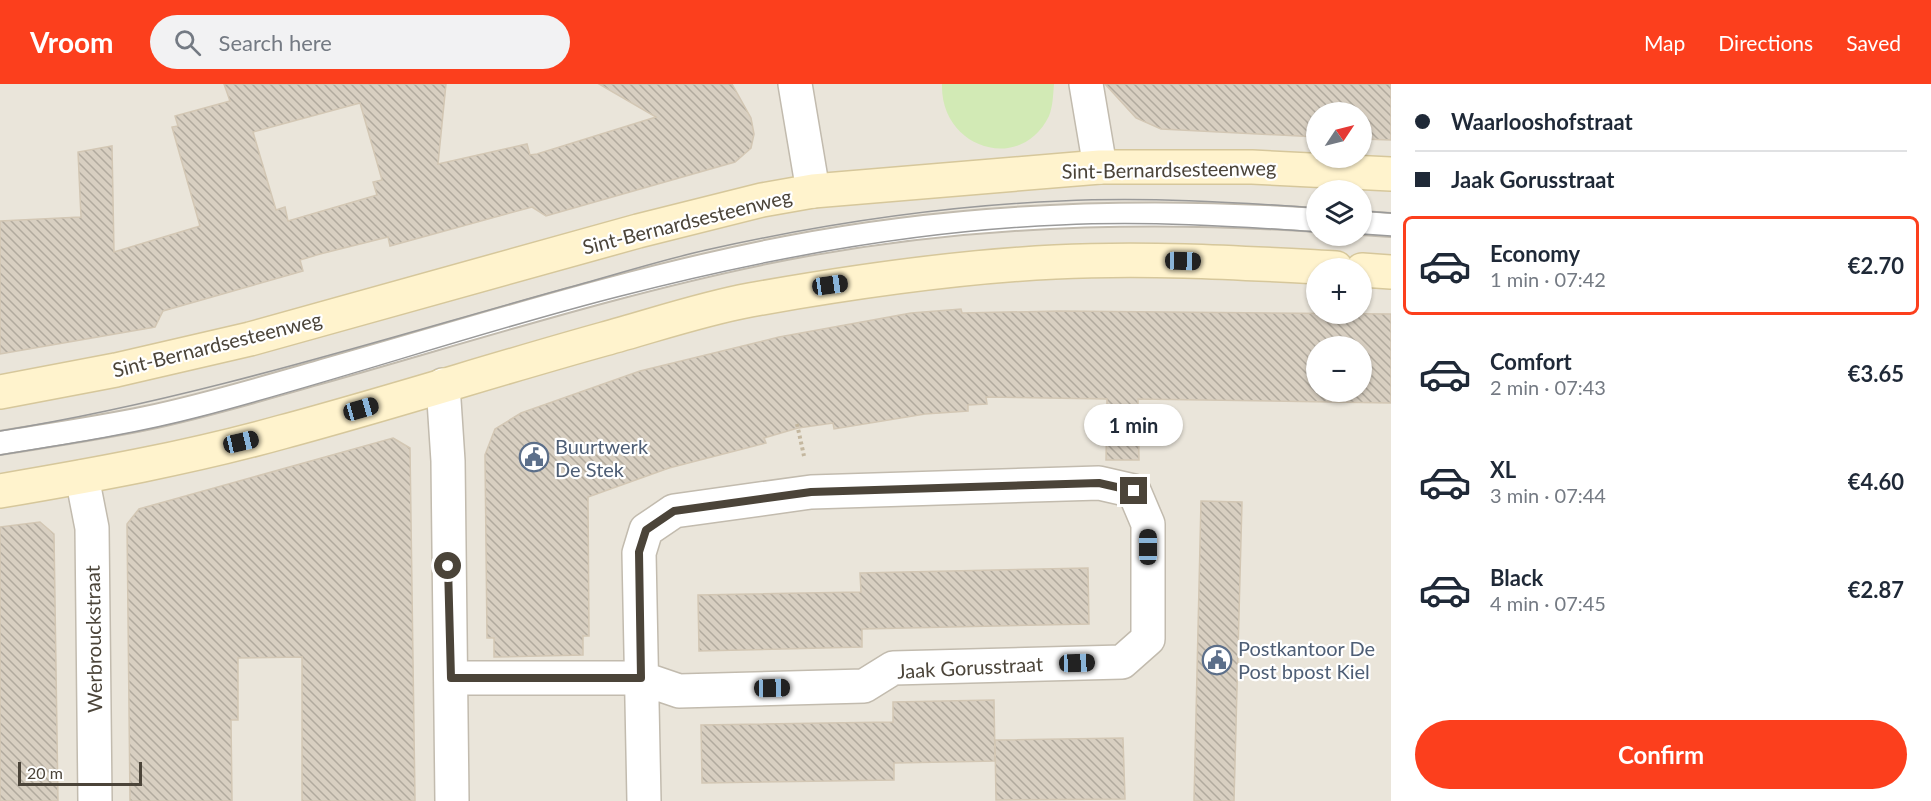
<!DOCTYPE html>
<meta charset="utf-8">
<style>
:root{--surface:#fff;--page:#f2f2f3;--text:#1f2937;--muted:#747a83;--line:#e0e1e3;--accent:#fc3f1d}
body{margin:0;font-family:Lato,sans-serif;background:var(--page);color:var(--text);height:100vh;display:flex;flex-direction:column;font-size:22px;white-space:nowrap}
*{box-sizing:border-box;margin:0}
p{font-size:20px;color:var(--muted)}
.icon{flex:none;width:33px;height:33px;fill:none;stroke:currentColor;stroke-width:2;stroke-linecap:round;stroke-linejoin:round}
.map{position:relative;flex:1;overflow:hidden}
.details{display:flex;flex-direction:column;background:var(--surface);width:540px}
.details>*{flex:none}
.guide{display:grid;align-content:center;height:132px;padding:0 24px;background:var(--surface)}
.needle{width:39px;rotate:55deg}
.fabs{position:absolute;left:1306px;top:18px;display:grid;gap:12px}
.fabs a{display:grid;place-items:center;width:66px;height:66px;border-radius:50%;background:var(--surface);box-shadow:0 2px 4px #0004;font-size:30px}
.scale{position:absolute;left:18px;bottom:15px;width:124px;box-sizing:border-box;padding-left:6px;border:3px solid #4b4439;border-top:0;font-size:16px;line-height:21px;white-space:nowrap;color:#4b4439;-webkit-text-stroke:4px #fff;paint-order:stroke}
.end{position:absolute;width:27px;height:27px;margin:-14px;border:8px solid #4b4439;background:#fff;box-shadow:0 0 0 3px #fff}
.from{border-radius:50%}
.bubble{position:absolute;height:42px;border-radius:21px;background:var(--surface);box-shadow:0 2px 4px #0004;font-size:20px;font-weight:700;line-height:42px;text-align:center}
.car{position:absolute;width:18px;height:36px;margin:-18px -9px;border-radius:8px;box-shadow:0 0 4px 2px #0007;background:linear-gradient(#222 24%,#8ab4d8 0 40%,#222 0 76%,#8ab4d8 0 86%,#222 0)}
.guide b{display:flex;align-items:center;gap:21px;height:57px;font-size:22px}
.guide b+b{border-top:2px solid var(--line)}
.guide i{width:15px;height:15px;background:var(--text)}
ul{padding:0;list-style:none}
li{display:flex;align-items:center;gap:18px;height:99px;margin:0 12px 9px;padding:0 12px;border:3px solid transparent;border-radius:9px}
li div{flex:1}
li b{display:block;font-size:22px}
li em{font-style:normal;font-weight:700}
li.current{border-color:var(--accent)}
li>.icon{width:54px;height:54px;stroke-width:1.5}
.action{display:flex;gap:12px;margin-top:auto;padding:12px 24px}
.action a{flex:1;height:69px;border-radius:36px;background:var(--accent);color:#fff;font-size:24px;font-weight:700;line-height:69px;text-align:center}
header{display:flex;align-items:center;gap:36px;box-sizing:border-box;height:84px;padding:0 30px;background:var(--accent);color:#fff}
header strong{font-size:28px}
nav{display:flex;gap:33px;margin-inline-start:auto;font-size:21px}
.search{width:420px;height:54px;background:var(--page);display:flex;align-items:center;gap:15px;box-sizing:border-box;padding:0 21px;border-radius:33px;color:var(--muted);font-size:22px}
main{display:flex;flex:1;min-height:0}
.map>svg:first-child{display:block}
</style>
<header>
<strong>Vroom</strong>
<div class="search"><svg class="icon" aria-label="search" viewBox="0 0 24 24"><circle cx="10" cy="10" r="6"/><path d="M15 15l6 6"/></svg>Search here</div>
<nav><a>Map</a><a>Directions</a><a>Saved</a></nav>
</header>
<main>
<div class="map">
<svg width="1391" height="717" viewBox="0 0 1391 717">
<defs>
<pattern id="building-back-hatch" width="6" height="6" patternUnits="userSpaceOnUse" patternTransform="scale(1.5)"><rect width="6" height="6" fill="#d8cfc1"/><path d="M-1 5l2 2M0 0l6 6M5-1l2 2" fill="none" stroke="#b1aa9e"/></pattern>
</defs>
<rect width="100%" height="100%" fill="#f6f3ec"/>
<!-- residential -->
<path fill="#eae5da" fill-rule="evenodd" d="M0,0H1391V717H0ZM1317,28H1362V74H1317ZM1317,106H1362V152H1317ZM1317,184H1362V230H1317ZM1317,262H1362V308H1317Z"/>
<!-- pitch -->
<path fill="#d2eab5" d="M942,0H1054C1053,11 1053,22 1049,32C1021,90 940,65 942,0Z"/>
<!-- building -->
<g fill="url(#building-back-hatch)" stroke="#d3c7b4" stroke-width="1.5" fill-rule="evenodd">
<path d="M224,0H446L438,80L527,60L530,71L537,70L656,33L599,0H732L751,34L754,50L751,64L735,78L546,132L532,123L390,162L388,153L320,170L300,176L303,187L163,227L155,243L0,270V137L81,133L78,68L112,62L114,168L200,142L172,43L178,42L175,32L230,17ZM360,19L382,96L373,98L377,111L288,137L285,123L276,126L253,48Z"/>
<polygon points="1105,0 1391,0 1391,56 1362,55 1362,28 1317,28 1317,53 1161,45 1136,34"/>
<path d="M961,225L962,229L1059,227L1391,230V319L1138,315L1139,376H1106L1107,315L986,313L987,320L968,321V327L925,330L834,345L833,339L798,344L764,354L766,359L669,384L588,413L589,552H583V571L494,573V554H487L485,371L495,345L521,329L640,287L779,253L911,229ZM1317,262H1362V308H1317Z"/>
<polygon points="393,354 410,364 415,717 302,717 302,573 238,574 238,636 231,636 232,717 130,717 127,440 139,425"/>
<polygon points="1201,417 1242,418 1234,717 1194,717"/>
<polygon points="40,438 54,450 58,717 0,717 0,443"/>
<polygon points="1088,484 1089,540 862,545 862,563 699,567 698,511 861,508 860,489"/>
<polygon points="994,616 995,677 894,679 894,696 702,699 701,641 893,638 893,618"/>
<polygon points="1123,654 1125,715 996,716 995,656"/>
</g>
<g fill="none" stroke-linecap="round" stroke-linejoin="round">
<!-- lane casing -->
<g stroke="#c2bbae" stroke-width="26">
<g id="lane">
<polyline points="1362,139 1391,141"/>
<path d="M0,359C49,351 98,344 146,334C204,322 260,305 316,289C472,245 627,195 786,164C962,130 1138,124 1317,136"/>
</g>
</g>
<!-- street casing -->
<g stroke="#c2bbae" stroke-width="36">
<g id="street">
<polyline points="795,0 813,107"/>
<polyline points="1086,0 1100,83"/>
<polyline points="443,301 448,377 452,717"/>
<polyline points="82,393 92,444 95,717"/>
<polyline points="451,594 641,594 679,607 864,602 893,584 1122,578 1148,555 1148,440 1134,407 1099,399 811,408 674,427 646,446 639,469 644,717"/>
</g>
</g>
<!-- secondary casing -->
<g stroke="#d6c79b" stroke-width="36">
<g id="secondary">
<polyline points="1362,186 1391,188"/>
<polyline points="0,308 116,286 250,255 638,147 762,116 813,107 1100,83 1252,83 1391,90"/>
<path d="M0,407C94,391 189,374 282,348C390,319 496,285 604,255C652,242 701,225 750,216C851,198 953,183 1055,178C1149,173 1243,179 1336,184"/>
</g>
</g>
<!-- path -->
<polyline stroke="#c4b79f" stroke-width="4" stroke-dasharray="3 3" stroke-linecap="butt" points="797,340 804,372"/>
<!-- lane -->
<use href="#lane" stroke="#fff" stroke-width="22"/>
<!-- street -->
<use href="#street" stroke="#fff" stroke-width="33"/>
<!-- secondary -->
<use href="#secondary" stroke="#fff3cd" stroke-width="33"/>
<!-- tram -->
<g stroke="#9a9a9a" stroke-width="1.5">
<polyline points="1362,127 1391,129"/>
<polyline points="1362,150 1391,152"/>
<path d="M0,347C192,316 376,257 563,205C611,192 658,177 706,166C823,140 941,122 1061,117C1146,113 1232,118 1317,124"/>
<path d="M0,371C67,360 134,350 199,333C341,296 479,248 621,212C764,175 913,147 1061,141C1146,137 1232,142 1317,148"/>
</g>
</g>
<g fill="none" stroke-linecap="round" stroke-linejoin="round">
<!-- route -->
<polyline stroke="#4b4439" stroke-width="8" points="448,482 451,594 641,594 639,468 646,446 674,427 811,408 1099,399 1134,407"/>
</g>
<!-- icons -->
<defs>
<g id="civic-ring" transform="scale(1.5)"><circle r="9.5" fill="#fff" stroke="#5c6f8a" stroke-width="1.5"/><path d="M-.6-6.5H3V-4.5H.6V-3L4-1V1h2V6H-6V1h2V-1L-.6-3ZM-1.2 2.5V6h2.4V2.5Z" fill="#5c6f8a"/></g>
</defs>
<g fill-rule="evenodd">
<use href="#civic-ring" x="534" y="373"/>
<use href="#civic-ring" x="1217" y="576"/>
</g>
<g text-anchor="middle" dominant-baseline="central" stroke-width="4.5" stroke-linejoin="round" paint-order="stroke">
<!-- street labels -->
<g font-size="20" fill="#4b4439" stroke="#fff">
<text transform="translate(1169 85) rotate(-1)">Sint-Bernardsesteenweg</text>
<text transform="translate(687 137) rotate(-14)">Sint-Bernardsesteenweg</text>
<text transform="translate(217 260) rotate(-14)">Sint-Bernardsesteenweg</text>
<text transform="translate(93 555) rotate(-91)">Werbrouckstraat</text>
<text transform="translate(970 583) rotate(-3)">Jaak Gorusstraat</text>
</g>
<!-- service labels -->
<g font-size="20" fill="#4e5e75" stroke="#fff" text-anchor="start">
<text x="555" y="362">Buurtwerk<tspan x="555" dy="23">De Stek</tspan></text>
<text x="1238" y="564">Postkantoor De<tspan x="1238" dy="23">Post bpost Kiel</tspan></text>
</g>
</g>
</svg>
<div class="fabs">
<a><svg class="needle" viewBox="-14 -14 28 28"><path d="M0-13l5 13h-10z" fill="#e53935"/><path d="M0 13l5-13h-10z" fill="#747a83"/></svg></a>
<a><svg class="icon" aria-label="layers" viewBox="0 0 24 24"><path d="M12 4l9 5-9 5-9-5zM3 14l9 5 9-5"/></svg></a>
<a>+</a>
<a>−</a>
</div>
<div class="scale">20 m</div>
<i class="end from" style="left:448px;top:482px"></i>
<i class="end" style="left:1134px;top:407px"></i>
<div class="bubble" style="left:1084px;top:320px;width:99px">1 min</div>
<i class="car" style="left:1183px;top:177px;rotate:91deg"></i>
<i class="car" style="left:830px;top:201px;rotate:82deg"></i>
<i class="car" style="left:361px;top:325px;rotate:74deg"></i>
<i class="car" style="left:241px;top:358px;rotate:77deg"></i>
<i class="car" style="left:1148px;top:463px;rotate:0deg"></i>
<i class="car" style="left:1077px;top:579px;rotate:88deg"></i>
<i class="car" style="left:772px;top:604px;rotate:89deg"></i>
</div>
<section class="details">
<div class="guide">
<b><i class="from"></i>Waarlooshofstraat</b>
<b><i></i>Jaak Gorusstraat</b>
</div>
<ul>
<li class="current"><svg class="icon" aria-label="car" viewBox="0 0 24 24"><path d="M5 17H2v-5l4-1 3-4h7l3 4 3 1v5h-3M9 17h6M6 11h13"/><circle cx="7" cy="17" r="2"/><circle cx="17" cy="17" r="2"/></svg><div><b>Economy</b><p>1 min · 07:42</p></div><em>€2.70</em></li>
<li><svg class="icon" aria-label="car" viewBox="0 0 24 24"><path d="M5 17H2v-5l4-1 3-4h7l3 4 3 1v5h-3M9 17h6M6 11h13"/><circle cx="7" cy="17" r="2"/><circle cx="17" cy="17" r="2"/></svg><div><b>Comfort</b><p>2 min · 07:43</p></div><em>€3.65</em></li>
<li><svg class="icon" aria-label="car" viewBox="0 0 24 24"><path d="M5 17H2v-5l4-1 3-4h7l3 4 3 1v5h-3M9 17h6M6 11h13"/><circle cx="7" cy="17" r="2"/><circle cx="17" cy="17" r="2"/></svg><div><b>XL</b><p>3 min · 07:44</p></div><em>€4.60</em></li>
<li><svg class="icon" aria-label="car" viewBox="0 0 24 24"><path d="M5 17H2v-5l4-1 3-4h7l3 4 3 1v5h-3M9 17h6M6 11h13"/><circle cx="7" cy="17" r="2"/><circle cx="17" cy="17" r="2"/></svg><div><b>Black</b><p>4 min · 07:45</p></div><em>€2.87</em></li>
</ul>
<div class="action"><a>Confirm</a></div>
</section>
</main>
